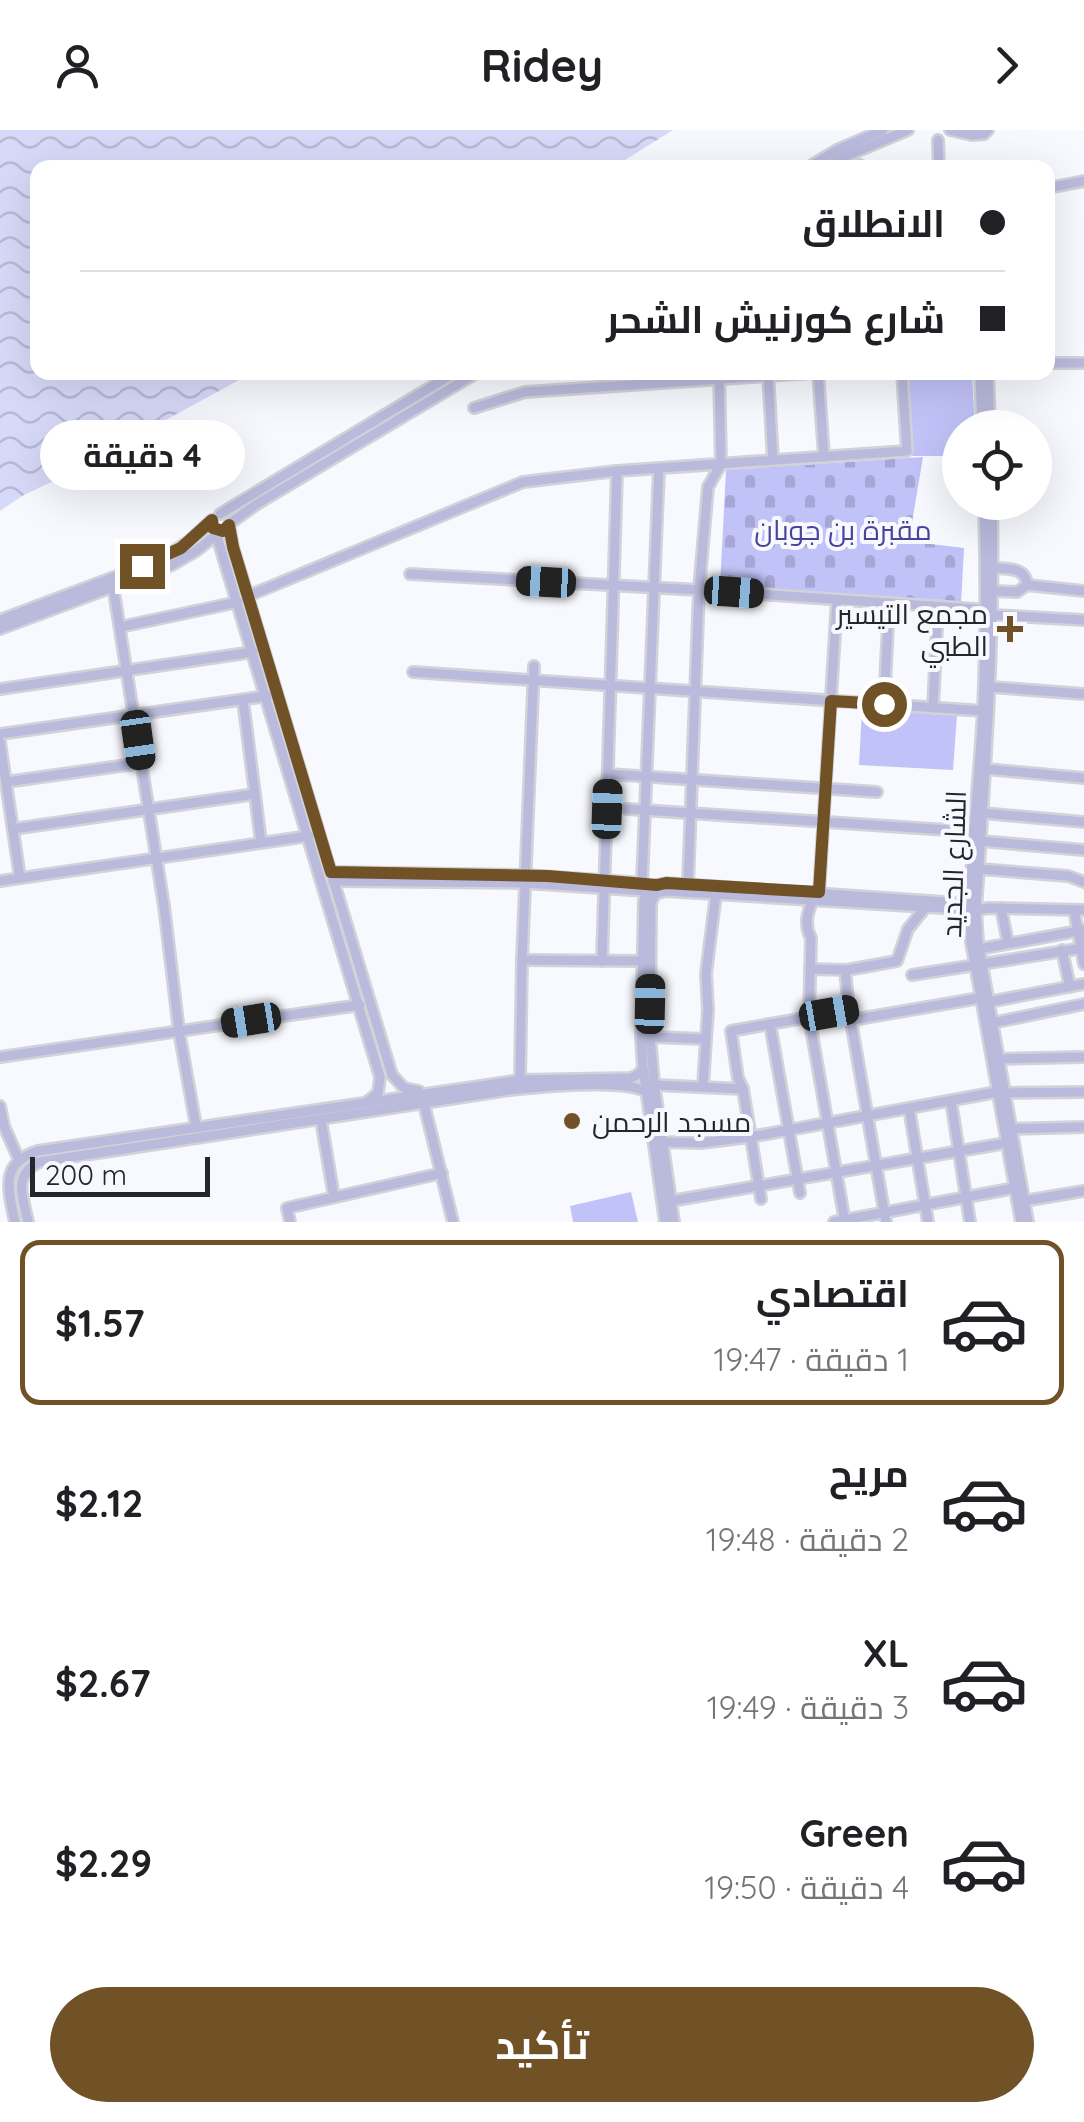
<!DOCTYPE html>
<html lang="ar">
<meta charset="utf-8">
<style>
:root{--surface:#fff;--page:#f6f6f6;--text:#202124;--muted:#757577;--line:#e0e0e0;--accent:#715227}
body{margin:0;font-family:Quicksand,Cairo,sans-serif;background:var(--page);color:var(--text);direction:rtl;height:100vh;display:flex;flex-direction:column;font-size:38px;white-space:nowrap}
*{box-sizing:border-box;margin:0}
p{font-size:32px;color:var(--muted)}
.icon{flex:none;width:55px;height:55px;fill:none;stroke:currentColor;stroke-width:2;stroke-linecap:round;stroke-linejoin:round}
.map{position:relative;height:1092px;overflow:hidden;direction:ltr}
.side{display:flex;flex-direction:column;background:var(--surface);flex:1}
.side>*{flex:none}
.top-card{position:absolute;left:30px;top:30px;width:1025px;height:220px;border-radius:20px;box-shadow:0 10px 40px #0002;direction:rtl;display:grid;align-content:center;height:220px;padding:0 50px;background:var(--surface)}
.tools{position:absolute;left:942px;top:280px;display:grid;gap:20px}
.tools a{display:grid;place-items:center;width:110px;height:110px;border-radius:50%;background:var(--surface);box-shadow:0 10px 40px #0002;font-size:50px}
.scale{position:absolute;left:30px;bottom:25px;width:180px;box-sizing:border-box;padding-left:10px;border:5px solid #25252f;border-top:0;font-size:28px;line-height:35px;white-space:nowrap;color:#25252f;-webkit-text-stroke:8px #f8f9fe;paint-order:stroke}
.end{position:absolute;width:45px;height:45px;margin:-22px;border:12px solid #715227;background:#fff;box-shadow:0 0 0 5px #fff}
.from{border-radius:50%}
.bubble{position:absolute;height:70px;border-radius:35px;background:var(--surface);box-shadow:0 10px 40px #0002;font-size:32px;font-weight:700;line-height:70px;text-align:center;direction:rtl}
.car{position:absolute;width:30px;height:60px;margin:-30px -15px;border-radius:12px;box-shadow:0 0 8px 2px #0007;background:linear-gradient(#222 24%,#8ab4d8 0 40%,#222 0 76%,#8ab4d8 0 86%,#222 0)}
.top-card b{display:flex;align-items:center;gap:35px;height:95px;font-size:38px}
.top-card b+b{border-top:2px solid var(--line)}
.top-card i{width:25px;height:25px;background:var(--text)}
ul{padding:18px 0 0;list-style:none}
li{display:flex;align-items:center;gap:30px;height:165px;margin:0 20px 15px;padding:0 30px;border:5px solid transparent;border-radius:20px}
li div{flex:1}
li b{display:block;font-size:38px}
li em{font-style:normal;font-weight:700}
li.active{border-color:var(--accent)}
li>.icon{width:90px;height:90px;stroke-width:1.5}
.action{display:flex;gap:20px;margin-top:auto;padding:20px 50px}
.action a{flex:1;height:115px;border-radius:60px;background:var(--accent);color:#fff;font-size:40px;font-weight:700;line-height:115px;text-align:center}
header{display:flex;justify-content:space-between;align-items:center;height:130px;padding:0 50px;background:var(--surface);font-size:45px;font-weight:700}
.map>svg:first-child{display:block}
</style>
<header><svg class="icon" aria-label="forward" viewBox="0 0 24 24"><path d="M9 5l7 7-7 7"/></svg>Ridey<svg class="icon" aria-label="person" viewBox="0 0 24 24"><circle cx="12" cy="8" r="4"/><path d="M4 21q1-7 8-7t8 7"/></svg></header>
<div class="map">
<svg width="1084" height="1092" viewBox="0 0 1084 1092">
<defs>
<pattern id="cemetery-stones" width="16" height="16" patternUnits="userSpaceOnUse" patternTransform="scale(2.5)"><rect width="16" height="16" fill="#c1c2f7"/><path d="M2 7V4a2 2 0 0 1 4 0v3zM10 15v-3a2 2 0 0 1 4 0v3z" fill="#a6a7d4"/></pattern>
<pattern id="water-waves" width="16" height="10" patternUnits="userSpaceOnUse" patternTransform="scale(2.5)"><rect width="16" height="10" fill="#d7d9f8"/><path d="M0 5q4-4 8 0t8 0" fill="none" stroke="#b8bad5"/></pattern>
</defs>
<rect width="100%" height="100%" fill="#f8f9fe"/>
<!-- grass -->
<g fill="#c1c2f7">
<polygon points="906,243 972,243 975,297 960,298 960,326 910,326"/>
<polygon points="862,579 957,585 953,640 859,635"/>
<polygon points="631,1062 638,1092 573,1092 570,1076"/>
</g>
<!-- cemetery -->
<polygon fill="url(#cemetery-stones)" points="923,327 910,404 923,413 964,418 961,473 720,457 726,340"/>
<!-- water -->
<polygon fill="url(#water-waves)" points="0,0 673,0 614,37 38,38 38,242 252,243 162,292 118,320 22,366 0,381"/>
<g fill="none" stroke-linecap="round" stroke-linejoin="round">
<!-- minor casing -->
<g stroke="#d2d3d9" stroke-width="14">
<g id="minor">
<polyline points="950,0 972,5 984,4 988,0"/>
<polyline points="938,10 939,38"/>
<polyline points="860,35 860,38"/>
<polyline points="807,38 837,20 883,0"/>
<polyline points="825,38 841,28 908,0"/>
<polyline points="1048,58 1084,51"/>
<polyline points="1048,233 1084,233"/>
<polyline points="818,242 824,327"/>
<polyline points="980,242 982,298"/>
<polyline points="988,242 990,298"/>
<polyline points="768,243 773,330"/>
<polyline points="474,278 525,262 828,242"/>
<path d="M984,372C986,442 986,511 983,581C979,658 968,735 971,812L1021,1092"/>
<path d="M992,372C995,509 985,644 976,780L978,812L1028,1092"/>
<polyline points="220,384 456,242"/>
<polyline points="229,394 257,374 478,242"/>
<polyline points="229,395 233,417 392,945 404,958 419,961"/>
<polyline points="215,400 380,947 378,963 368,971"/>
<path d="M993,438C1008,439 1026,437 1027,455"/>
<polyline points="410,444 699,460 990,480"/>
<polyline points="113,456 164,776 179,901 196,996"/>
<polyline points="993,461 1017,462 1027,455 1084,461"/>
<polyline points="248,466 523,352 617,341 907,321 902,242"/>
<polyline points="993,485 1084,490"/>
<polyline points="0,490 162,429 189,411 212,390"/>
<polyline points="120,497 238,472"/>
<polyline points="0,499 172,435 196,421 220,402"/>
<polyline points="413,542 983,581"/>
<polyline points="991,557 1084,564"/>
<polyline points="0,559 253,522"/>
<polyline points="243,570 261,712"/>
<polyline points="884,575 889,473"/>
<polyline points="933,578 938,476"/>
<polyline points="0,604 267,566"/>
<polyline points="0,612 20,748"/>
<polyline points="986,639 1084,648"/>
<polyline points="608,644 877,662"/>
<polyline points="6,652 141,633"/>
<polyline points="627,679 978,702"/>
<polyline points="982,683 1084,692"/>
<polyline points="13,699 255,664"/>
<polyline points="980,711 1084,720"/>
<polyline points="979,739 1068,746 1084,752"/>
<polyline points="331,742 525,745 644,753"/>
<polyline points="0,751 309,706"/>
<polyline points="333,751 525,753 647,761"/>
<polyline points="642,753 659,338"/>
<polyline points="688,754 699,460 708,357 721,334 719,242"/>
<polyline points="819,763 837,470"/>
<path d="M813,770C807,783 804,795 811,808L809,887L845,1092"/>
<polyline points="1001,778 1008,813"/>
<polyline points="1074,780 1084,834"/>
<polyline points="979,819 1084,800"/>
<polyline points="1062,820 1070,857"/>
<polyline points="522,830 642,831"/>
<polyline points="602,831 617,341"/>
<polyline points="810,839 847,840 897,831 908,799 925,778"/>
<polyline points="845,840 849,880 886,1092"/>
<polyline points="912,845 1084,818"/>
<polyline points="988,872 1084,854"/>
<polyline points="852,890 980,868"/>
<polyline points="992,893 1084,874"/>
<polyline points="770,894 800,1063"/>
<polyline points="650,907 706,909 708,880 706,844 716,764"/>
<polyline points="0,927 360,875"/>
<polyline points="998,929 1084,927"/>
<polyline points="520,950 522,830 534,536"/>
<polyline points="654,955 743,959"/>
<polyline points="703,957 706,909"/>
<polyline points="1005,963 1084,962"/>
<polyline points="951,971 970,1092"/>
<polyline points="424,974 453,1092"/>
<polyline points="0,976 4,996 19,1030"/>
<polyline points="909,978 928,1092"/>
<polyline points="321,990 334,1067"/>
<polyline points="1011,999 1084,997"/>
<polyline points="663,1012 701,1013 750,1007 997,962"/>
<polyline points="761,1069 743,959 738,948 731,901 849,880"/>
<polyline points="671,1071 1006,1013"/>
<polyline points="1024,1071 1084,1061"/>
<path d="M15,1092C8,1058 0,1033 38,1021L520,950L631,948L639,944L643,938"/>
<path d="M28,1092C23,1066 12,1047 39,1032L510,960C539,957 623,948 647,962"/>
<polyline points="290,1092 287,1078 442,1043"/>
<polyline points="665,1092 643,938 641,908 644,770 647,761 657,755 666,753 973,774"/>
<polyline points="674,1092 654,953 650,907 651,773 655,764 665,761 976,780 989,778 1084,780"/>
<polyline points="834,1092 1015,1058"/>
</g>
</g>
<!-- minor -->
<use href="#minor" stroke="#b9badc" stroke-width="9"/>
</g>
<g fill="none" stroke-linecap="round" stroke-linejoin="round">
<!-- route -->
<polyline stroke="#715227" stroke-width="12" points="142,436 181,418 212,390 213,398 223,401 229,395 233,417 331,742 548,746 657,755 666,753 819,762 831,571 884,574"/>
</g>
<!-- markers -->
<g fill="#715227" stroke="#f8f9fe" stroke-width="4">
<path d="M1005 484h10v10h10v10h-10v10h-10v-10h-10v-10h10z"/>
<circle cx="572" cy="991" r="10"/>
</g>
<g text-anchor="middle" dominant-baseline="central" stroke-width="8" stroke-linejoin="round" paint-order="stroke">
<!-- park labels -->
<g font-size="28" fill="#4b439a" stroke="#f8f9fe">
<text x="843" y="399">مقبرة بن جوبان</text>
</g>
<!-- poi labels -->
<g font-size="28" fill="#25252f" stroke="#f8f9fe" text-anchor="end">
<text x="988" y="483">مجمع التيسير<tspan x="988" dy="32">الطبي</tspan></text>
<text x="592" y="991" text-anchor="start">مسجد الرحمن</text>
</g>
<!-- street labels -->
<g font-size="28" fill="#25252f" stroke="#f8f9fe">
<text transform="translate(953 734) rotate(-88)">الشارع الجديد</text>
</g>
</g>
</svg>
<div class="tools">
<a><svg class="icon" aria-label="locate" viewBox="0 0 24 24"><circle cx="12" cy="12" r="6"/><path d="M12 2v4M12 18v4M2 12h4M18 12h4"/></svg></a>
</div>
<div class="scale">200 m</div>
<i class="end from" style="left:884px;top:574px"></i>
<i class="end" style="left:142px;top:436px"></i>
<div class="bubble" style="left:40px;top:290px;width:205px">4 دقيقة</div>
<i class="car" style="left:546px;top:452px;rotate:273deg"></i>
<i class="car" style="left:734px;top:462px;rotate:94deg"></i>
<i class="car" style="left:138px;top:610px;rotate:172deg"></i>
<i class="car" style="left:607px;top:679px;rotate:2deg"></i>
<i class="car" style="left:650px;top:874px;rotate:1deg"></i>
<i class="car" style="left:829px;top:883px;rotate:80deg"></i>
<i class="car" style="left:251px;top:890px;rotate:261deg"></i>
<div class="top-card">
<b><i class="from"></i>الانطلاق</b>
<b><i></i>شارع كورنيش الشحر</b>
</div>
</div>
<section class="side">
<ul>
<li class="active"><svg class="icon" aria-label="car" viewBox="0 0 24 24"><path d="M5 17H2v-5l4-1 3-4h7l3 4 3 1v5h-3M9 17h6M6 11h13"/><circle cx="7" cy="17" r="2"/><circle cx="17" cy="17" r="2"/></svg><div><b>اقتصادي</b><p>1 دقيقة · 19:47</p></div><em>$1.57</em></li>
<li><svg class="icon" aria-label="car" viewBox="0 0 24 24"><path d="M5 17H2v-5l4-1 3-4h7l3 4 3 1v5h-3M9 17h6M6 11h13"/><circle cx="7" cy="17" r="2"/><circle cx="17" cy="17" r="2"/></svg><div><b>مريح</b><p>2 دقيقة · 19:48</p></div><em>$2.12</em></li>
<li><svg class="icon" aria-label="car" viewBox="0 0 24 24"><path d="M5 17H2v-5l4-1 3-4h7l3 4 3 1v5h-3M9 17h6M6 11h13"/><circle cx="7" cy="17" r="2"/><circle cx="17" cy="17" r="2"/></svg><div><b>XL</b><p>3 دقيقة · 19:49</p></div><em>$2.67</em></li>
<li><svg class="icon" aria-label="car" viewBox="0 0 24 24"><path d="M5 17H2v-5l4-1 3-4h7l3 4 3 1v5h-3M9 17h6M6 11h13"/><circle cx="7" cy="17" r="2"/><circle cx="17" cy="17" r="2"/></svg><div><b>Green</b><p>4 دقيقة · 19:50</p></div><em>$2.29</em></li>
</ul>
<div class="action"><a>تأكيد</a></div>
</section>
